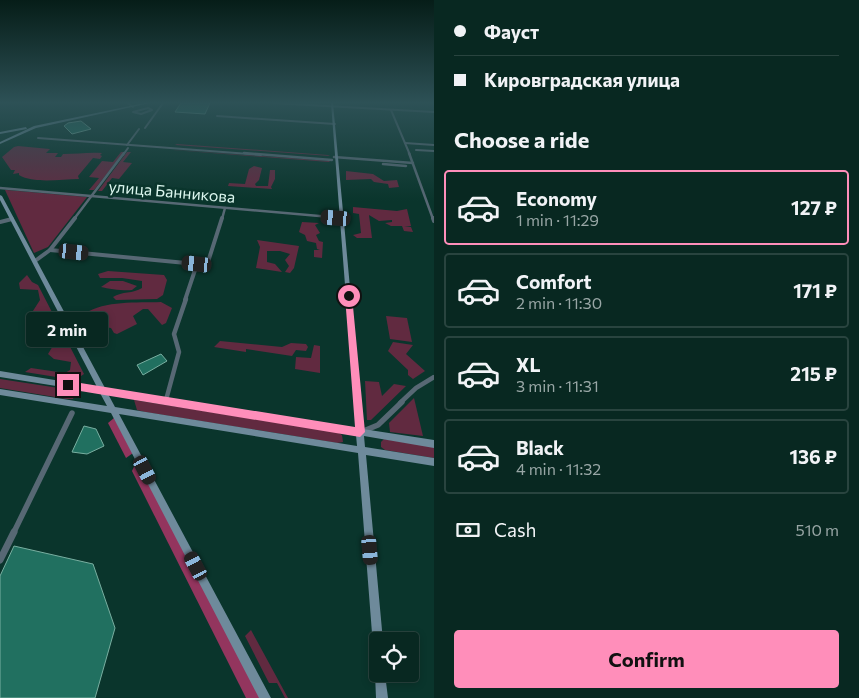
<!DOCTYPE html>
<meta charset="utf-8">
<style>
:root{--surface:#082821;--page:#16342e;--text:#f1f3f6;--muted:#98a6a5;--line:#29443f;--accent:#ff8eba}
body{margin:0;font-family:Commissioner,sans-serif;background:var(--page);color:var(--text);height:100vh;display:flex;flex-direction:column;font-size:19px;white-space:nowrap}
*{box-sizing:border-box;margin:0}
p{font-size:16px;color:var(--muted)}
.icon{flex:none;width:28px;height:28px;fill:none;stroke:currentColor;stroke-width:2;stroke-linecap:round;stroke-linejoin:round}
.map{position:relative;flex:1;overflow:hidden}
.panel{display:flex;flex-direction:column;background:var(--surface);width:425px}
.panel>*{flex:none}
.guide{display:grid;align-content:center;height:110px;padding:0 20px;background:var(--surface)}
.tools{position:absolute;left:369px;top:632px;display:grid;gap:10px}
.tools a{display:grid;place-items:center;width:50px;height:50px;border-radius:5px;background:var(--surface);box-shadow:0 2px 8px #0003,0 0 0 1px var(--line);font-size:25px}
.end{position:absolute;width:22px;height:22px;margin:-11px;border:6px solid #ff8eba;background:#111;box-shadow:0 0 0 2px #111}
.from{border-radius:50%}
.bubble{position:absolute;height:35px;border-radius:5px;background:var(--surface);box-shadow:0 2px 8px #0003,0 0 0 1px var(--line);font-size:16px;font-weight:700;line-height:35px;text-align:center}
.car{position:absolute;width:15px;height:30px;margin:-15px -8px;border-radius:6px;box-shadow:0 0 4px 1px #0007;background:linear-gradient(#222 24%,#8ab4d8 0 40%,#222 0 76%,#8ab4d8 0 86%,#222 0)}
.guide b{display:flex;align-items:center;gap:18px;height:48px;font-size:19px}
.guide b+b{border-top:1px solid var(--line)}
.guide i{width:12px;height:12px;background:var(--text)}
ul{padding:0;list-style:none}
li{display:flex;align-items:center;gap:15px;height:75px;margin:0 10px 8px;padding:0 10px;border:2px solid var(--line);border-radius:5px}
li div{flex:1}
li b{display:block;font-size:19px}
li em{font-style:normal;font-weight:700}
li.on{border-color:var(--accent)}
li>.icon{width:45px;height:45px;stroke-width:1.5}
h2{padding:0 20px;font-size:22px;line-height:60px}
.pay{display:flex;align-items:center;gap:12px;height:55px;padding:0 20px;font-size:19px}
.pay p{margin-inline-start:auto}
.button{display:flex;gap:10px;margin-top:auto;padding:10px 20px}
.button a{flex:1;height:58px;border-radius:5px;background:var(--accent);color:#111;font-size:20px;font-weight:700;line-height:58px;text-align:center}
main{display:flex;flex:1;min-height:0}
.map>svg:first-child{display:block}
</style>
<main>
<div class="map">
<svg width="434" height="698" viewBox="0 0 434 698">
<rect width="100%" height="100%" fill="#0a352c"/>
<!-- green -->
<g fill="#612a40">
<polygon points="177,144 328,155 330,156 175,145"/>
<path d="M18,146L50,149L46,153H58L55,157H61L63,154C77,154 88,152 102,153L100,155L102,156L100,159L93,158L78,176L79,179C61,179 34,184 19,175V173L13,174L15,170H11L2,157L14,147Z"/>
<polygon points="173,150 175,150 330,161 329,162"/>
<polygon points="121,152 124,152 94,190 89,190 99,178 89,177 102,161 113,162"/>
<polygon points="127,152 131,152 123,162 132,163 119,179 112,178 102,191 98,191"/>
<polygon points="254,166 262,168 259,180 255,184 256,186 268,186 270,170 275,170 275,179 271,187 272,189 228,186 229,183 245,184 249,169"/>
<polygon points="346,171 373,174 384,181 397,180 399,187 389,188 388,184 374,182 371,179 346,180"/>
<polygon points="5,190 7,190 87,197 48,247 34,253"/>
<polygon points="353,207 397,211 407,209 411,226 404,226 411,227 413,232 404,231 402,226 391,226 385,223 392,222 392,220 379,221 369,215 372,238 357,238 353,235 361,233 359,214 353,213"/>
<polygon points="302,222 319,223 315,225 320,233 316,235 319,241 323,242 322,258 314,257 314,250 320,250 317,249 316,243 307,241 305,235 299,232"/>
<polygon points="257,240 299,246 294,268 290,273 285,272 289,266 285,260 290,254 280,251 267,251 267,262 275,264 282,272 256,268 260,247"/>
<path d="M108,271L164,275L167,280L163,295L157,299L116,300L113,297C122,291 133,294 142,288V281L122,278H100L98,274Z"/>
<polygon points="27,275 32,282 38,285 55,318 48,325 29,323 31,314 40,300 38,290 20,289 19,283"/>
<path d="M110,281H123L137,286L132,290C124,291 109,289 101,287Z"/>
<path d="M161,302L172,308L166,323L162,325L148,309H143L133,316L137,324L117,334L114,333L111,328L104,327L92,331L84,318V314C106,300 136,303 161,302Z"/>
<polygon points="386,316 407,318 412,342 390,339"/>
<polygon points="62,331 84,374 75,380 25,372 31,368 65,373 70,370 71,362 54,359 48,354"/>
<polygon points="220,341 282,347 291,343 306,344 308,347 306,351 296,350 292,356 246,349 246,352 214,347"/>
<polygon points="393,342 413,345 406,354 425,371 413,379 408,375 408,370 388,351"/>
<polygon points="314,345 320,346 320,373 295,369 296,357 311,358"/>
<polygon points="0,379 72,390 76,392 73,399 67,399 0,388"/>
<polygon points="365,381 379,382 382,396 394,384 406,386 371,420 367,420"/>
<polygon points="414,398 423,436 390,432 389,423"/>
<polygon points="134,400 337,432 342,435 343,442 337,443 145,412 137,410"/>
<polygon points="384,439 434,447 434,458 385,450 381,447 381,442"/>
<polygon points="251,630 288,698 285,698 277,683 269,683 245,636"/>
</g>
<!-- forest -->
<g fill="#93355e">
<polygon points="114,418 133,453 126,458 108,423"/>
<polygon points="137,460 261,698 246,698 132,471"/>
</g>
<!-- building -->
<g fill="#217060" stroke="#79afa1">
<polygon points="181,103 210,103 205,114 175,112"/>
<polygon points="81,121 91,129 72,134 64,126 68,123"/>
<polygon points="161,354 167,361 143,375 137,365"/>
<polygon points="84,426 96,429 104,446 87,454 72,452"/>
<polygon points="14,546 93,564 115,628 95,698 0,698 0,576"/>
</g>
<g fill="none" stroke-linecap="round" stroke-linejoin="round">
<!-- street-far5 -->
<g stroke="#576874" stroke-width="2">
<polyline points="128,103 133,107"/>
<polyline points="273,103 434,112"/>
<polygon points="148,108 152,110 141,114 133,112"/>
<polyline points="391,110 410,155"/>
<polyline points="217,116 335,124"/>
<polyline points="145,128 163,103"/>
<polyline points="38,138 261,155"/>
<polyline points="405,143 434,145"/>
<polyline points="127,145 139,129"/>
<polyline points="416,150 434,151"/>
<polyline points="123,155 128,148"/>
</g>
<!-- street-far4 -->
<g stroke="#576874" stroke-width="2.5">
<polyline points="244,153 332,160"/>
<polyline points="409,153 433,219"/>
<polyline points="334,157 413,163"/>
<polyline points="383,164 406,166"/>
<polyline points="0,188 342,218"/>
<polyline points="74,219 124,153"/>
<polyline points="222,219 225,208"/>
</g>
<!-- street-far3 -->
<g stroke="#576874" stroke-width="4">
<polyline points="338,218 342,218"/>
<polyline points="433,218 434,221"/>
<polyline points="0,222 12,219"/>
<polyline points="50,250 207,265 222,218"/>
<polyline points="35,261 50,250 75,218"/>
<polyline points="185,300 197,264"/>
</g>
<!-- street-far2 -->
<g stroke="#576874" stroke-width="4.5">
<polyline points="166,400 179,352 174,334 186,299"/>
<polyline points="400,403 416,388 434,377"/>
</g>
<!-- street-far1 -->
<g stroke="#576874" stroke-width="5.5">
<polyline points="361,432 378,425 402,402"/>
<polyline points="13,534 72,413"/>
</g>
<!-- street -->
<polyline stroke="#576874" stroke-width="7" points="0,560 14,532"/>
<!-- secondary -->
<g fill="#6e8a9b" fill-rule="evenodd">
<polygon points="144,103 150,103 36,128 0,144 0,142 34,126"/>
<path d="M331,103H333L363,429L434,440V448L364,436L365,447L434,458V466L366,455L383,641H378V651L374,650L373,646L358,453L119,414L271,698H259L111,413L0,395V389L107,406L100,393L0,377V371L97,387L0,200V195L2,196L105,388L356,428ZM108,394L356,435L357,446L115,407Z"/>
<polygon points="26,127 27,129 0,134 0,132"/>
<polygon points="376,670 378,670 378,674 385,674 388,698 376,698 375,674"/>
</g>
</g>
<!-- sky -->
<linearGradient id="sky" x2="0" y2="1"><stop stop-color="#061d18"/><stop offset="0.51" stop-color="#2d5156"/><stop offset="1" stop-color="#2d5156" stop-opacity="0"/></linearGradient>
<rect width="434" height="201" fill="url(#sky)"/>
<!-- route -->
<polygon fill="#ff8eba" points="349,294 352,296 365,432 360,437 68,389 63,385 68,381 355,427 345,296"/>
<g text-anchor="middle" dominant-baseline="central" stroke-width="5" stroke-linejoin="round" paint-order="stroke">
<!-- far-street labels -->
<g font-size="16" fill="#dbf6ee" stroke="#0a352c">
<text transform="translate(172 191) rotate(5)">улица Банникова</text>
</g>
</g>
</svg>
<div class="tools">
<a><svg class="icon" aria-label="locate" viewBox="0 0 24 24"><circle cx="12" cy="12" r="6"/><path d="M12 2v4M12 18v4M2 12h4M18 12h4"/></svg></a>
</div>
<i class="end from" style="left:349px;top:296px"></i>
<i class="end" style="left:68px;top:385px"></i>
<div class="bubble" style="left:26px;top:312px;width:82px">2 min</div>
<i class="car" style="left:336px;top:218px;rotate:275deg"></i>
<i class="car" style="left:74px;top:252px;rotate:96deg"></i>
<i class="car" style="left:197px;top:264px;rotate:276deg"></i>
<i class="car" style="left:145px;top:470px;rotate:152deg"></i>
<i class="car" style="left:370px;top:550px;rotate:175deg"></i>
<i class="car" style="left:196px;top:566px;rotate:332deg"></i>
</div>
<section class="panel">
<div class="guide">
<b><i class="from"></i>Фауст</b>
<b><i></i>Кировградская улица</b>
</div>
<h2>Choose a ride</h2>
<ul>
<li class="on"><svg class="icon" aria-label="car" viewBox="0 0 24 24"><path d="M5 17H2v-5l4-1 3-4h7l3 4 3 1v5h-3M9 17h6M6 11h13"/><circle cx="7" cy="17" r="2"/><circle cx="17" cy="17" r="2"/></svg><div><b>Economy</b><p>1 min · 11:29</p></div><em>127 ₽</em></li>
<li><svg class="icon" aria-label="car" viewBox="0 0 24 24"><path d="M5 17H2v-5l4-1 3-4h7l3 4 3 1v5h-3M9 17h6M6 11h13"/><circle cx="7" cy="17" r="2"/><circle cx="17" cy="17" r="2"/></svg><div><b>Comfort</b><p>2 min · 11:30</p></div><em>171 ₽</em></li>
<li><svg class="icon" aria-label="car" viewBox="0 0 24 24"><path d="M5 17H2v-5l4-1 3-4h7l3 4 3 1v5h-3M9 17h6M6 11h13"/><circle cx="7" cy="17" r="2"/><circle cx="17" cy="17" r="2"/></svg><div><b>XL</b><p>3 min · 11:31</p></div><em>215 ₽</em></li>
<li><svg class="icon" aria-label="car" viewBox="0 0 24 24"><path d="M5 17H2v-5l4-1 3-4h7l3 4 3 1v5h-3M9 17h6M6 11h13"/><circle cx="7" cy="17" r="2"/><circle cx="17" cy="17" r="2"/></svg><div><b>Black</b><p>4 min · 11:32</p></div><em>136 ₽</em></li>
</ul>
<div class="pay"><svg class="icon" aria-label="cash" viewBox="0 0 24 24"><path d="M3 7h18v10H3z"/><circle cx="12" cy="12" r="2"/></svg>Cash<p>510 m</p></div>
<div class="button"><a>Confirm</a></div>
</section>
</main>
